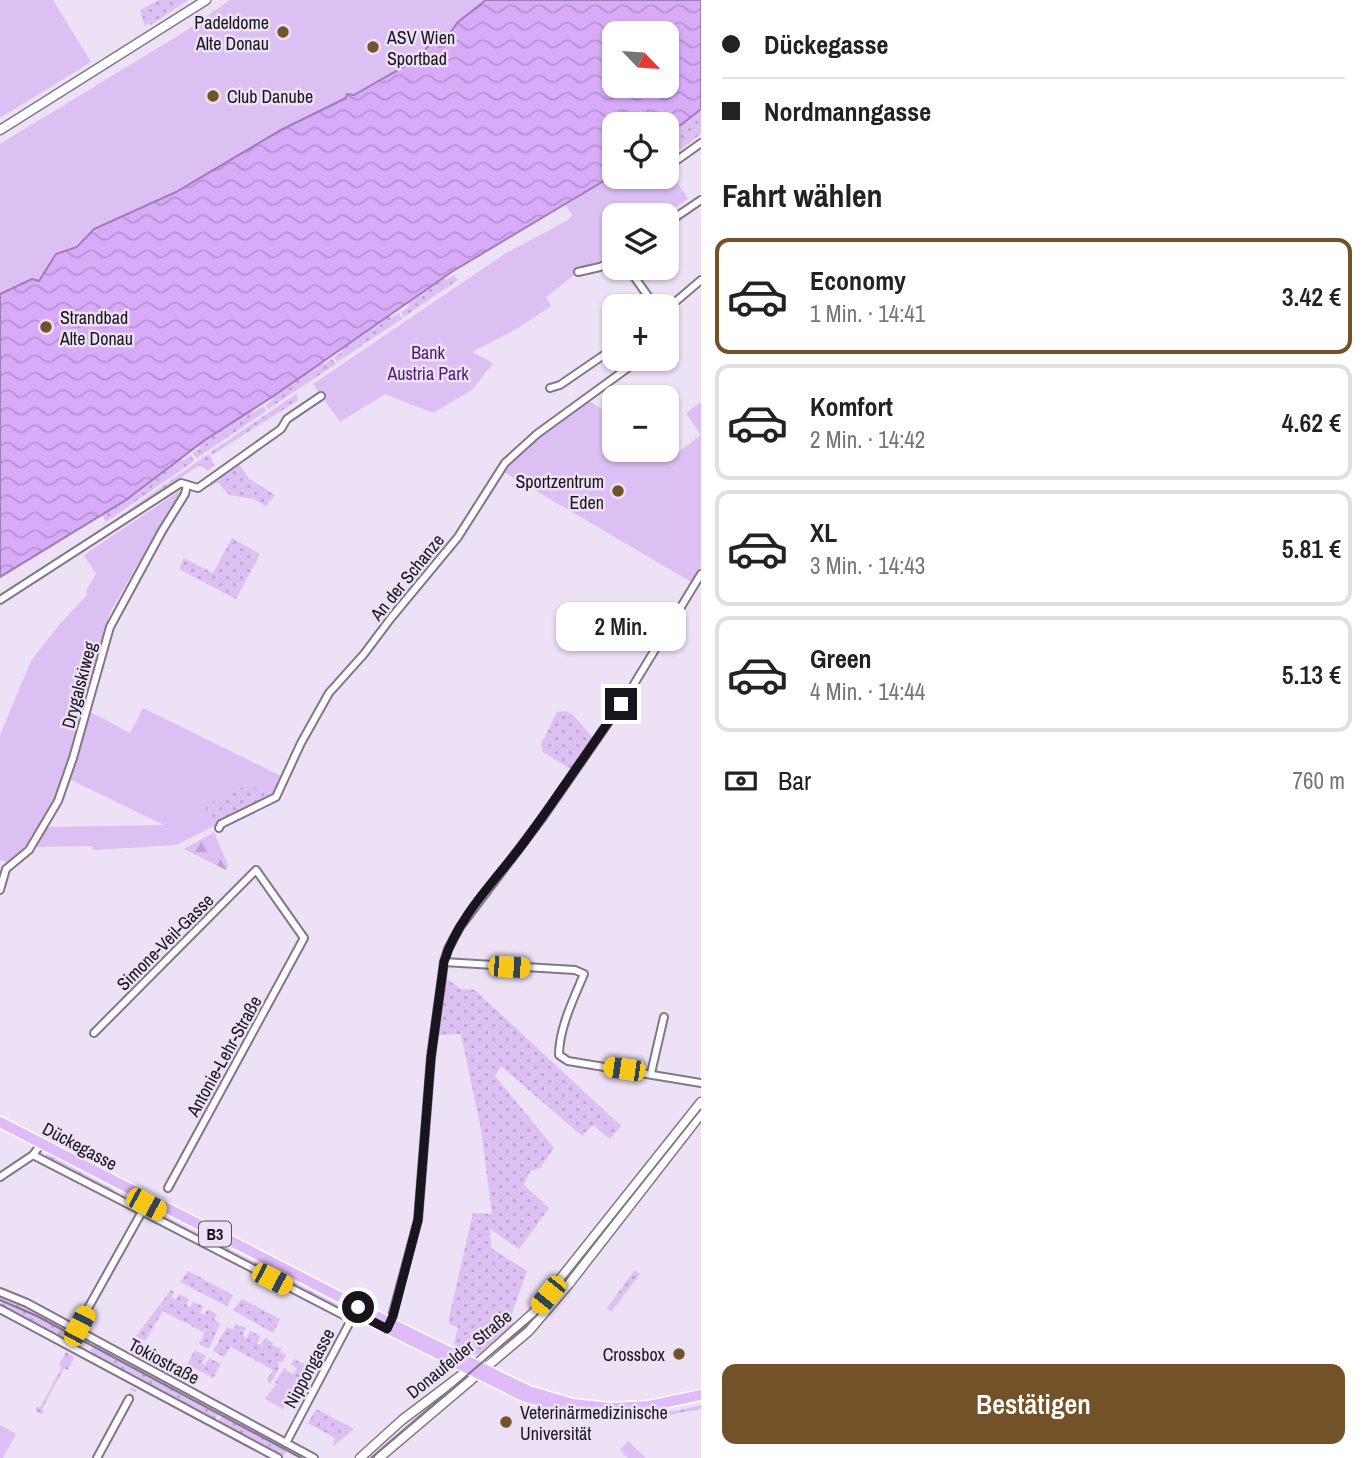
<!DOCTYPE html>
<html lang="de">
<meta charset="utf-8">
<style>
:root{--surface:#fff;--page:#f6f6f6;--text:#222;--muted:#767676;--line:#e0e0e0;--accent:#735229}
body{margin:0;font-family:"Archivo Narrow",sans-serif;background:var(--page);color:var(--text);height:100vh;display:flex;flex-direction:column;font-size:26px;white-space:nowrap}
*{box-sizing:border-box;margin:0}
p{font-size:23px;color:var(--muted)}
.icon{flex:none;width:38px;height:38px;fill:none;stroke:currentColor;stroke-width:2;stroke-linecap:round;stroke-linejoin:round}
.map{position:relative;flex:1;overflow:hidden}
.sheet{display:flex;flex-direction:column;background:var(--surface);width:665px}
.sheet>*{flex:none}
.banner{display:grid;align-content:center;height:154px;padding:0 21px;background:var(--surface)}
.needle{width:46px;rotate:115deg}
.buttons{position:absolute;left:602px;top:21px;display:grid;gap:14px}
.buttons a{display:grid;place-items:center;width:77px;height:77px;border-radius:14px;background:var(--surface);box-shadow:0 2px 5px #0004;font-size:35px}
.end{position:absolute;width:32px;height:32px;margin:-16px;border:9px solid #19151c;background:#fff;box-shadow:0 0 0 4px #fff}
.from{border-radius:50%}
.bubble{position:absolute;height:49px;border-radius:14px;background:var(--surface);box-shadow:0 2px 5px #0004;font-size:23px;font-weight:600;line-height:49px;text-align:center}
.car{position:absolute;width:21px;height:42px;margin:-21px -10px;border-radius:9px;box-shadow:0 0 5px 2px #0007;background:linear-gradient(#f5c518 24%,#345 0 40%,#f5c518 0 76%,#345 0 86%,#f5c518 0)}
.banner b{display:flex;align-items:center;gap:24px;height:66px;font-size:26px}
.banner b+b{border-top:2px solid var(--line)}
.banner i{width:18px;height:18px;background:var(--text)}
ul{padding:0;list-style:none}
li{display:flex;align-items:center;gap:21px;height:116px;margin:0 14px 10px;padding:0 7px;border:4px solid var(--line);border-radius:14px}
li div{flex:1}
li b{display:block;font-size:26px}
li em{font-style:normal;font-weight:600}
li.on{border-color:var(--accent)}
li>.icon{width:63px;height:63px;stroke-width:1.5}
h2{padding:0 21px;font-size:32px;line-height:84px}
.pay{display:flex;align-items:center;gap:18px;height:77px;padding:0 21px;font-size:26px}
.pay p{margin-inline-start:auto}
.primary-button{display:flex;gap:14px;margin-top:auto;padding:14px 21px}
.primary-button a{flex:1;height:80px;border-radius:14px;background:var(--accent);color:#fff;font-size:28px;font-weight:600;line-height:80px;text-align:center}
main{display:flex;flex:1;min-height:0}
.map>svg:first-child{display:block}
</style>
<main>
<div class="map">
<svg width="701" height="1458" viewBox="0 0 701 1458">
<defs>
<pattern id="grass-dots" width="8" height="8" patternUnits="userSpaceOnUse" patternTransform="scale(1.75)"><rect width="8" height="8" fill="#dcbff3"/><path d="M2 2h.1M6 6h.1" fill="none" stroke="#bca3d0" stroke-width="1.8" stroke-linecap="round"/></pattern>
<pattern id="forest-firs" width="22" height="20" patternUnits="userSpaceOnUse" patternTransform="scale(1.75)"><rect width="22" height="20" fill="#dcbff3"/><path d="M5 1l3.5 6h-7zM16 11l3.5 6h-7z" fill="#bca3d0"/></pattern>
<pattern id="water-waves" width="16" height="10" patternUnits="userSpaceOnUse" patternTransform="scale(1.75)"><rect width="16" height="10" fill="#d7abf8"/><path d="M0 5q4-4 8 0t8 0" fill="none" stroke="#b892d4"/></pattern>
</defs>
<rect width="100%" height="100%" fill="#ece1f5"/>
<!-- grass -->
<g fill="url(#grass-dots)">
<polygon points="159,0 188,0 151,25 149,23 145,26 140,10"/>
<polygon points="701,109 701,134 667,159 667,131 681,125"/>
<polygon points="454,275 458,280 404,317 401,312 409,307 408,304 444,278 446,280"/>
<polygon points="399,313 402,319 337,362 334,357 342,352 341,349 390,316 391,318"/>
<polygon points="332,359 336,364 268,409 266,405 273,400 272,397 322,362 324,364"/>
<polygon points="296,394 298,400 212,455 211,452"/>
<polygon points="264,406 266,411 197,458 192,453 200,448 199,445 251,410 253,413"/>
<polygon points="191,455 194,461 106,522 102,515 126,500 181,458 183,461"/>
<polygon points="207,455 210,455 214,465 208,471 200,465 110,523"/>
<polygon points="237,461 249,479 275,495 266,506 254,499 229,495 218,482 210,487 209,481 231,470"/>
<polygon points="232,538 260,554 236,599 179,569 184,558 213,573"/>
<polygon points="566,711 573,715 594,739 574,771 543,752 541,744 557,712"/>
<polygon points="248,784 276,797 267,805 219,828 214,826 204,806"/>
<polygon points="444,977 461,989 475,990 621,1126 610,1139 593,1125 582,1136 501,1066 495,1076 554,1148 540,1168 530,1171 524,1185 549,1208 519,1249 490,1229 491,1248 527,1271 510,1319 514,1324 481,1355 472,1354 454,1344 458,1327 449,1324 449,1318 473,1213 492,1214 481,1129 461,1034 437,1035"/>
<polygon points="47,1154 114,1190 112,1193 45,1158"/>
<polygon points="149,1211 155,1211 170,1219 342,1307 347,1312"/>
<polygon points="635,1270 640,1274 611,1312 607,1308"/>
<polygon points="188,1271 233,1295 227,1306 180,1282"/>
<polygon points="171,1290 174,1292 172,1297 176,1300 179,1294 189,1299 186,1305 190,1307 193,1302 203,1306 200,1313 204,1315 208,1309 217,1314 214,1320 220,1323 209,1349 199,1344 207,1327 203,1332 163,1311 145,1341 136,1336"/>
<polygon points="0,1295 20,1302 65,1327 60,1337 0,1306"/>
<polygon points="242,1299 280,1319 273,1333 233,1310"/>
<polygon points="236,1324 246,1328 242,1336 247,1338 250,1331 260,1336 257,1343 261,1345 265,1338 272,1342 273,1346 282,1348 280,1352 286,1355 283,1361 278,1362 279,1368 270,1384 267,1380 273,1370 231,1347 234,1341 224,1357 213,1351 227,1327 233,1330"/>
<polygon points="95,1343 220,1410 215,1420 90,1353"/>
<polygon points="195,1350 206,1356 202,1363 205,1365 209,1358 221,1364 213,1378 187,1364"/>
<polygon points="66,1352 74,1357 68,1370 64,1368 42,1409 44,1413 40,1414 36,1411 36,1406 40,1408 62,1367 59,1365"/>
<polygon points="294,1359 306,1365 309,1361 312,1363 291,1400 288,1398 298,1380 276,1384 275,1382 285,1367 286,1371 294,1374 297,1368 291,1365"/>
<polygon points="701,1405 701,1409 658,1417 634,1418 634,1415 680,1410"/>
<polygon points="316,1409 354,1429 332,1447 335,1438 308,1423"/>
<polygon points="223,1412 291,1448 287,1450 283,1457 218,1422"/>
</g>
<!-- forest -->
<polygon fill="url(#forest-firs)" points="214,832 228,865 226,870 184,849"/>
<!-- green -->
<g fill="#dcbff3">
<polygon points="0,0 53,0 91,62 0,118"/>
<polygon points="230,0 521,0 429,48 417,59 354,95 347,95 346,98 281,130 176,192 94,229 77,247 56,254 0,432 0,144 184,32"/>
<polygon points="667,166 688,199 664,215 614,215 614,250 594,265 583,268 546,297 551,306 518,328 472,352 493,363 473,389 433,413 385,394 340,422 313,384 506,253 568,220 572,215 566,205 602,182 614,171 614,177 667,177"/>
<polygon points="589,401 614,417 614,450 666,450 675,455 701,435 701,569 693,583 504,472 531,441 548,432 550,428"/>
<polygon points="701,402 701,435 686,413"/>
<polygon points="181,490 181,495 177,498 110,612 70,758 52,807 43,823 31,835 29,843 8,862 0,860 0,735 31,661 59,625 87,595 86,591 96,574 84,555"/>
<polygon points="143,708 285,778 276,797 248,784 205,806 214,826 176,845 93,850 92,846 36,847 48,827 164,825 69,779 90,712 130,733"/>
<polygon points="284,1373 298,1380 283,1409 265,1399"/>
<polygon points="0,1425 16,1434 3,1458 0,1458"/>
<polygon points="628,1441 646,1458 628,1458 620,1450"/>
</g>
<!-- water -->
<path fill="url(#water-waves)" stroke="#9e7eb6" stroke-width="2" fill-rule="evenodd" d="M486,0H701V109L681,125L667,131V124H614V171L602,182L453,271L272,397L205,440L126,500L0,577V294L32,279L39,281L56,254L77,247L94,229L176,192L281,130L346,98L347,94L354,95L417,59L431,43L446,38L458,22ZM614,33H667V86H614Z"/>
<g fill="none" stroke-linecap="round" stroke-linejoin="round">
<!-- street-tunnel -->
<polyline stroke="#ccc2d4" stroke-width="6" stroke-dasharray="6 3" stroke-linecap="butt" points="129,1399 134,1389"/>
<!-- street casing -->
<g stroke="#817789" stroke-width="10">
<g id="street">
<polyline points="673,163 701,143"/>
<polyline points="667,223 701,200"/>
<polyline points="628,268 655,306"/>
<polyline points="578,272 600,267 614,259"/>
<polyline points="667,309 701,280"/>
<polyline points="550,388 560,385 614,348"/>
<polyline points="0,600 181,483 198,488 281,429 287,419 321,396"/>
<polyline points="219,828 221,824 276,797 301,743 329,693 364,654 391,618 458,537 505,463 537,434 640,359"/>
<polyline points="0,890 6,869 29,850 58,801 73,758 110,627 162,531 185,494 187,485"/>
<path d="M444,962L575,970L584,974C574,998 559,1028 559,1055L568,1061L701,1083"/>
<polyline points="94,1033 256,870 304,938 168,1188"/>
<polyline points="651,1073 664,1017"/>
<polyline points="33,1155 351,1319"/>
<polyline points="0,1177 33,1155 41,1144"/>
<polyline points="0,1292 27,1303 314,1458"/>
<polyline points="0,1309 278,1458"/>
<polyline points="390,1324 418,1220 431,1057 444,962 448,949 460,927 543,817 628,694 701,574"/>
<polyline points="68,1344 149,1199"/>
<polyline points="286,1443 352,1318"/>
<polyline points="97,1458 129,1399"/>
</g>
</g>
<!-- secondary casing -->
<g stroke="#817789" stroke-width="11">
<g id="secondary">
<polyline points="0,130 206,0"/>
<polyline points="360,1458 402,1420 480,1361 533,1313 701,1102"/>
<polyline points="379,1458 529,1331 569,1284 701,1114"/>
</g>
</g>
<!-- primary casing -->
<g stroke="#fff" stroke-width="13">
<g id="primary">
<polyline points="0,1122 390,1323 529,1391 573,1404 611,1408 649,1406 701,1395"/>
<polyline points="358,1314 523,1396 557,1406"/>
</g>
</g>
<!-- street -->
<use href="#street" stroke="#fff" stroke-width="6"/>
<!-- secondary -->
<use href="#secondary" stroke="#fff" stroke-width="8"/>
<!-- primary -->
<use href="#primary" stroke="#dfbcf8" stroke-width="10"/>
<!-- tram -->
<g stroke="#7f7885" stroke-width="2">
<polyline points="0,1300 37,1316 301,1458"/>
<polyline points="371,1458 536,1316 701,1109"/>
</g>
</g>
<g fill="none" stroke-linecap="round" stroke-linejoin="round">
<!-- route -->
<path stroke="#19151c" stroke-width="9" d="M358,1307L355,1312L387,1329L393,1316L418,1220L431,1057L444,962C458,916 497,879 525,841C558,796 589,749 621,704"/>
</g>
<!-- markers -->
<g fill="#735229" stroke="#ece1f5" stroke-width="2.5">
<circle cx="283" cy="32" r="7"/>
<circle cx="373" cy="47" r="7"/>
<circle cx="213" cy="96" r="7"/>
<circle cx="46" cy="327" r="7"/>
<circle cx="618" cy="491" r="7"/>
<circle cx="679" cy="1354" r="7"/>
<circle cx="506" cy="1422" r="7"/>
</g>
<g text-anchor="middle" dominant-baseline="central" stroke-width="5" stroke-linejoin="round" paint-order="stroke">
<!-- shield labels -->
<rect fill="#ece1f5" stroke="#58525d" stroke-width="2" x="199" y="1221.5" width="32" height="25" rx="5"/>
<g font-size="16" font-weight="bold" fill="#19151c">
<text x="215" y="1234">B3</text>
</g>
<!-- poi labels -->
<g font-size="18" fill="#19151c" stroke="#ece1f5" text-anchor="start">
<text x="269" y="22" text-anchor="end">Padeldome<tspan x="269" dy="21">Alte Donau</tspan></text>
<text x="387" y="37">ASV Wien<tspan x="387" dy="21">Sportbad</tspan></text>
<text x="227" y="96">Club Danube</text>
<text x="60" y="317">Strandbad<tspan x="60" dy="21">Alte Donau</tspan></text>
<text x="604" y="481" text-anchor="end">Sportzentrum<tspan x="604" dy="21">Eden</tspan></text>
<text x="665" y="1354" text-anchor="end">Crossbox</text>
<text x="520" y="1412">Veterinärmedizinische<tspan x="520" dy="21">Universität</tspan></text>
</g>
<!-- park labels -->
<g font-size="18" fill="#521973" stroke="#ece1f5">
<text x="428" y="352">Bank<tspan x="428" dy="21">Austria Park</tspan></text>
</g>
<!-- street labels -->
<g font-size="18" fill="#19151c" stroke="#ece1f5">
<text transform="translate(407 577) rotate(-51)">An der Schanze</text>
<text transform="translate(79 685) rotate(-75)">Drygalskiweg</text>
<text transform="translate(165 942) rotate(-45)">Simone-Veil-Gasse</text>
<text transform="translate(224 1056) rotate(-61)">Antonie-Lehr-Straße</text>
<text transform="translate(80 1146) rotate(28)">Dückegasse</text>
<text transform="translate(459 1354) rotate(-39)">Donaufelder Straße</text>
<text transform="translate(164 1361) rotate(28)">Tokiostraße</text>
<text transform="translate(309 1368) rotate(-62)">Nippongasse</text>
</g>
</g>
</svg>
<div class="buttons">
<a><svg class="needle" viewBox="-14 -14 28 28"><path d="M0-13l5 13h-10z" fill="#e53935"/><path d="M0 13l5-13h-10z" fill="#767676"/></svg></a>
<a><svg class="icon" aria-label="locate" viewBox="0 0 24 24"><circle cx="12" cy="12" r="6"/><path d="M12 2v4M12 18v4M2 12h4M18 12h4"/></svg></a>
<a><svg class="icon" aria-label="layers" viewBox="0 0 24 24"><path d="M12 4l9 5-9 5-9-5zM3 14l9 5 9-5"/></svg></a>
<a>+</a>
<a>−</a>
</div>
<i class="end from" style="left:358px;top:1307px"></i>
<i class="end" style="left:621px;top:704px"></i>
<div class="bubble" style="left:556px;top:602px;width:130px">2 Min.</div>
<i class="car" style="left:509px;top:967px;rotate:93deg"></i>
<i class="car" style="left:624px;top:1069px;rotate:278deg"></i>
<i class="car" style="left:146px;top:1204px;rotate:118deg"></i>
<i class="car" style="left:272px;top:1279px;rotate:117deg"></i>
<i class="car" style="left:548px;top:1295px;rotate:219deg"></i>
<i class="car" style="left:79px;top:1326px;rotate:28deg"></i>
</div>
<section class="sheet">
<div class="banner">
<b><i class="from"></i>Dückegasse</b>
<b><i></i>Nordmanngasse</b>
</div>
<h2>Fahrt wählen</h2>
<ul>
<li class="on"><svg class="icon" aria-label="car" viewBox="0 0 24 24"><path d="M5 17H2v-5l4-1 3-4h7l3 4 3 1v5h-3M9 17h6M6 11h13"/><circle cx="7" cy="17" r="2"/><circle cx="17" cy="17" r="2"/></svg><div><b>Economy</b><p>1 Min. · 14:41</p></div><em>3.42 €</em></li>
<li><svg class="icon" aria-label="car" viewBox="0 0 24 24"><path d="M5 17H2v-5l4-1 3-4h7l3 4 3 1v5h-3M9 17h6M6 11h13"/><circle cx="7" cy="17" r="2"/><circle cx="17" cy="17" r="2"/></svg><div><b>Komfort</b><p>2 Min. · 14:42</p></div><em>4.62 €</em></li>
<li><svg class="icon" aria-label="car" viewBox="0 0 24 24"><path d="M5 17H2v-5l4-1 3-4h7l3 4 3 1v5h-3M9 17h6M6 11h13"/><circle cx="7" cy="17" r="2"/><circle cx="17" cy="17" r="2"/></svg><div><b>XL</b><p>3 Min. · 14:43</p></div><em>5.81 €</em></li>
<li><svg class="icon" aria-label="car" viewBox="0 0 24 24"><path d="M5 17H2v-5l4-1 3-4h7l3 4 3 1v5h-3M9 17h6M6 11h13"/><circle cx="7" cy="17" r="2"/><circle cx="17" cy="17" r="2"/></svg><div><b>Green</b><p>4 Min. · 14:44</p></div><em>5.13 €</em></li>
</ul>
<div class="pay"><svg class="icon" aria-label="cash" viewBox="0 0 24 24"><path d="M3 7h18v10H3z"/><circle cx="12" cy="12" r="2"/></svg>Bar<p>760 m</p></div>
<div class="primary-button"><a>Bestätigen</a></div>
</section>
</main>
